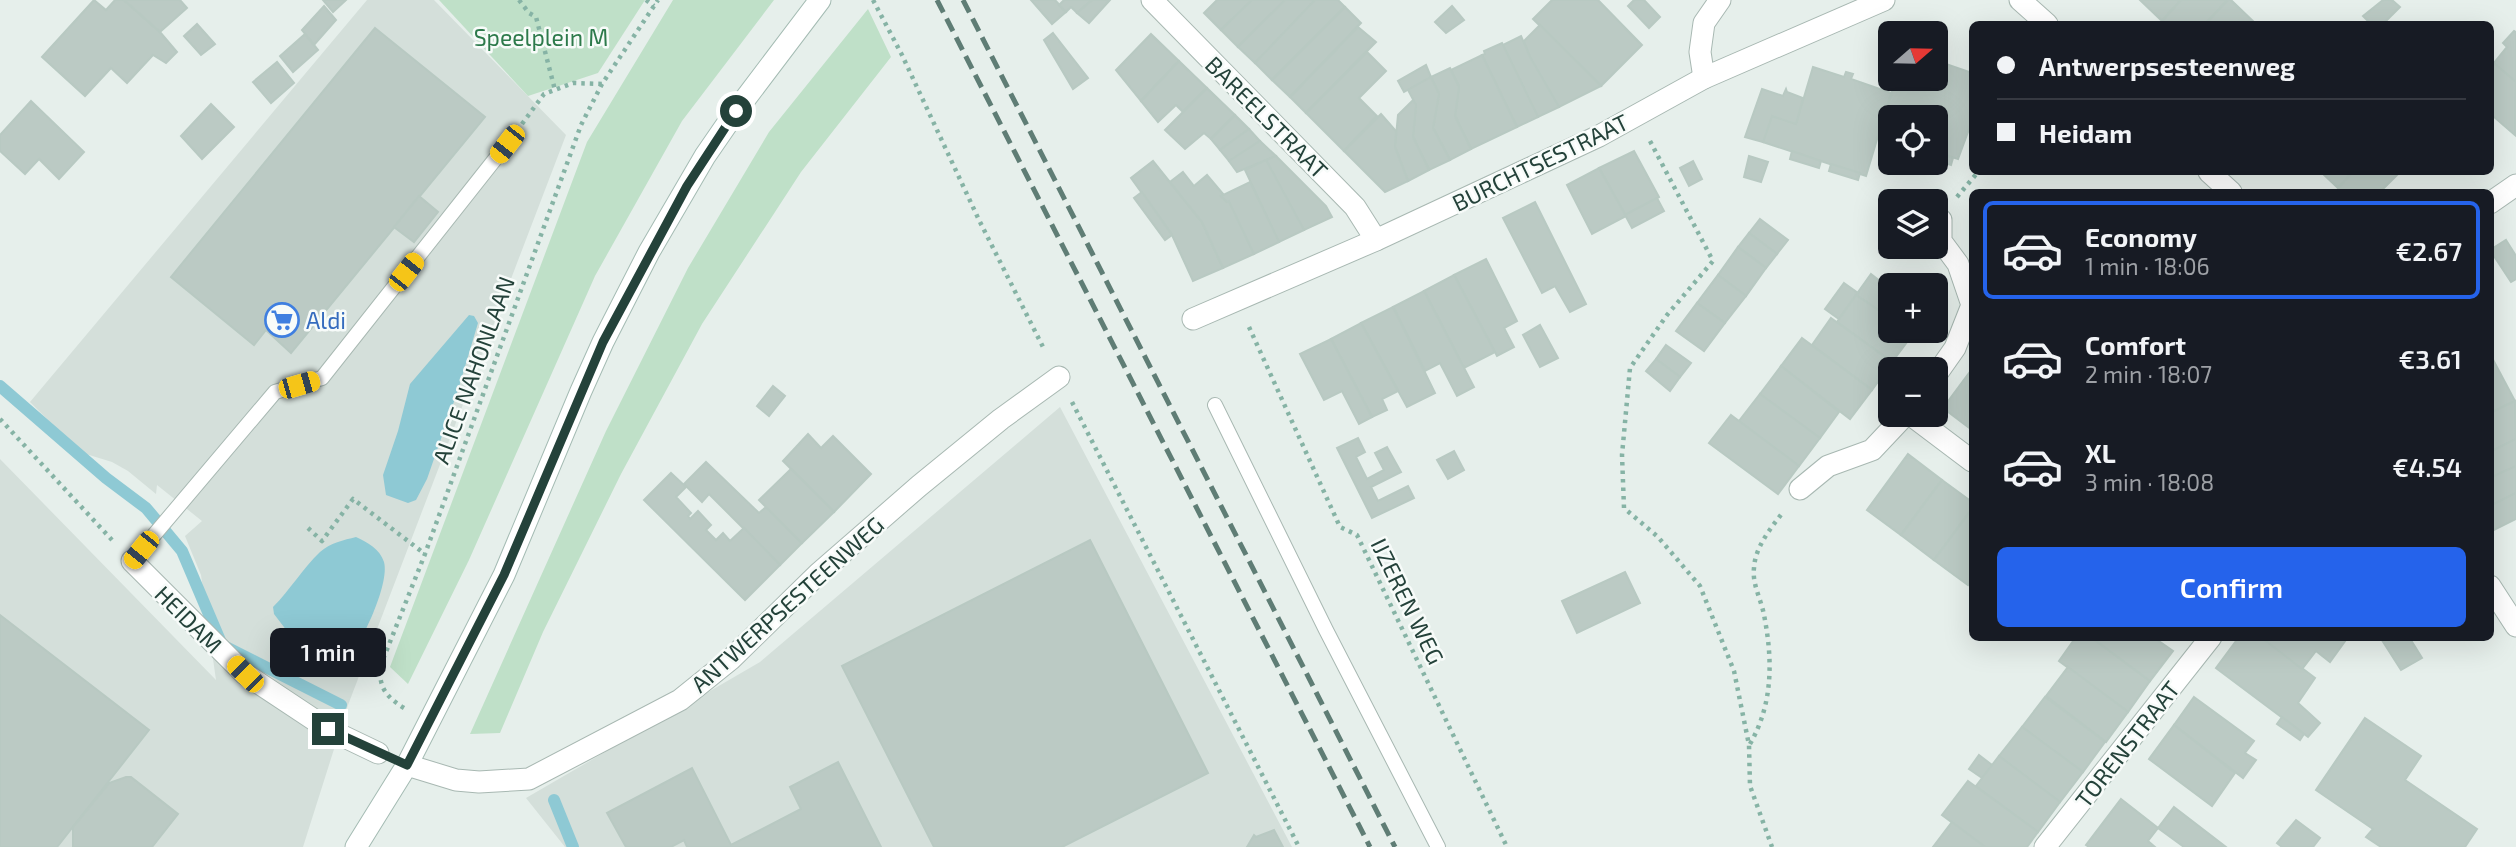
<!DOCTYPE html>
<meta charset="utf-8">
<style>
:root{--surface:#171b24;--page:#20242c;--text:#f1f3f6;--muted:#9ea1a6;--line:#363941;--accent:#2563eb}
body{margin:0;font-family:"Exo 2",sans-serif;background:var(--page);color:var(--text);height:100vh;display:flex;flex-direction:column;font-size:26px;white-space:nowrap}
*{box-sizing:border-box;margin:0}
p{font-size:23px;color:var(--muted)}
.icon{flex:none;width:38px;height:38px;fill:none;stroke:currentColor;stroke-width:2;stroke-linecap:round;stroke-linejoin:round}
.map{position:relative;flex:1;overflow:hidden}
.panel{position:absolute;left:1969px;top:189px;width:525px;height:452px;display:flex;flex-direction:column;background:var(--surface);border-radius:10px;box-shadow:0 7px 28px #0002}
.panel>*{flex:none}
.top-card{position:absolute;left:1969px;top:21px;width:525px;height:154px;border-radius:10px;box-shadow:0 7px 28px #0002;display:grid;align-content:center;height:154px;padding:0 28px;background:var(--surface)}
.needle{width:46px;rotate:70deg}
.buttons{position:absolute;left:1878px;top:21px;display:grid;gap:14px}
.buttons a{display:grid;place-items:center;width:70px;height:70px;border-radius:10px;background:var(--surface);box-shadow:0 7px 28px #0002;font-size:35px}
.end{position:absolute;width:32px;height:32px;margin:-16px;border:9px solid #24423a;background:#fff;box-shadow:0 0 0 4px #fff}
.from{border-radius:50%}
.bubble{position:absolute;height:49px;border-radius:10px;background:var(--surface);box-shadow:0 7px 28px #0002;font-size:23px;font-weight:600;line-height:49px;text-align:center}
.car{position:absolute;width:21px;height:42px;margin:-21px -10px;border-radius:9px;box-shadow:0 0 5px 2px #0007;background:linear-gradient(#f5c518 24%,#345 0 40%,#f5c518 0 76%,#345 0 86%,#f5c518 0)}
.top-card b{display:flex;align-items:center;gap:24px;height:66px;font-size:26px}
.top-card b+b{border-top:2px solid var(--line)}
.top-card i{width:18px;height:18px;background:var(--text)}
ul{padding:12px 0 0;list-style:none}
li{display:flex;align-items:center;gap:21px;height:98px;margin:0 14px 10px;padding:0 14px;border:4px solid transparent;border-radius:10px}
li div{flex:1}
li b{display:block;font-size:26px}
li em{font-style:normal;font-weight:600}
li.on{border-color:var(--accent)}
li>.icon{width:63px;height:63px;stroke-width:1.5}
.primary-button{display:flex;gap:14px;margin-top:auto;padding:14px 28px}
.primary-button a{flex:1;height:80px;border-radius:10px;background:var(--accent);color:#fff;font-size:28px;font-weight:600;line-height:80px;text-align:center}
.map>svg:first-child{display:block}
</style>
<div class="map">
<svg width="2516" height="847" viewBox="0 0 2516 847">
<rect width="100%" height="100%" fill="#e6efeb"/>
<!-- built -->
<g fill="#d4dfda">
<polygon points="367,0 434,0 566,135 348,705 303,847 0,847 0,459 216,680 201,575 185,536 202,521 157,485 156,494 128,471 112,462 86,454 52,424 30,402"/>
<polygon points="1060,407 1292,847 565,847 526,798 760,662"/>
</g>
<!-- green -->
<g fill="#bfe0c8">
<polygon points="439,0 645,0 598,73 528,96"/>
<polygon points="673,0 774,0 682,121 595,276 469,560 408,684 390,667 587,142"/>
<polygon points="868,9 891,57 801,172 702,324 621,474 543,632 500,733 470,734 606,431 688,268 769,132"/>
</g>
<!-- water -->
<g fill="#8ec9d4">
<polygon points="469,315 474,316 478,323 458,390 427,479 416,500 408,503 386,495 383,475 398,431 410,384"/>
<path d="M356,537C367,542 380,549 384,562C390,584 361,645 346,662L331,655L314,653L287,631L274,614L273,607C290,590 303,568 320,552C330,543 344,540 356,537Z"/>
</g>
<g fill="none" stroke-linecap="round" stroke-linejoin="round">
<!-- stream -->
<g stroke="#8ec9d4" stroke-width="12">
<polyline points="0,386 106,478 146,508 182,551 222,645 341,705"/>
<polyline points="554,800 573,847"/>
</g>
</g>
<!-- building -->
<g fill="#bbcac4" stroke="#b8c9c2" stroke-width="2">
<polygon points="94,0 106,10 115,0 124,0 160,32 177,52 166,63 153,55 127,83 111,68 85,96 42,57"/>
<polygon points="124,0 180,0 187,8 160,32"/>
<polygon points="323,0 346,0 333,12"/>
<polygon points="1031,0 1055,0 1066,12 1052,24"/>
<polygon points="1064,0 1092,0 1077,13 1071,7 1066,12 1059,5"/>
<polygon points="1092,0 1110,0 1089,23 1077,13"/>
<polygon points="1217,0 1252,0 1221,30 1204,13"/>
<polygon points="1252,0 1285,0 1238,47 1221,30"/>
<polygon points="1285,0 1315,0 1255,63 1238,47"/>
<polygon points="1315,0 1338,0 1345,7 1272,80 1255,63"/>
<polygon points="1552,0 1598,0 1642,45 1601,86 1533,19"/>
<polygon points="1634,0 1644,0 1660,17 1649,28 1628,6"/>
<polygon points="2140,0 2181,0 2162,21"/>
<polygon points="2181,0 2228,0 2205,24 2165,24 2162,21"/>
<polygon points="2228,0 2231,0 2255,23 2205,24"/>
<polygon points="2383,0 2392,0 2400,7 2383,24 2371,24 2363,16"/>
<polygon points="324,6 336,20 314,45 302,30"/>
<polygon points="1452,6 1464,20 1446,33 1435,22"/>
<polygon points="1345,7 1361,23 1290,97 1272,80"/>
<polygon points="197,24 215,44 201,55 184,36"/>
<polygon points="1540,25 1601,86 1559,107 1530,57 1524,41"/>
<polygon points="1358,27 1376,42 1306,113 1290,97"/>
<polygon points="375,28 485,117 291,353 266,330 254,345 171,277"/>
<polygon points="2514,31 2516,32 2516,82 2494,63 2507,47 2503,43"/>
<polygon points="1053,33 1088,78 1073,89 1044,40"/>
<polygon points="305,34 318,50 293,72 280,56"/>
<polygon points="1151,34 1179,61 1141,101 1116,70"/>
<polygon points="1521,36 1530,57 1559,107 1538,117 1503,45"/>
<polygon points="1502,43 1538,117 1517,127 1482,55 1485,54 1484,51"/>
<polygon points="1367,52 1386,71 1359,98 1377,116 1344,151 1306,113"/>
<polygon points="1482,55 1517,127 1471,149 1455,116 1459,87 1451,70"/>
<polygon points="1938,56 1945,59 1943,63 1972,73 1972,121 1958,159 1936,152 1936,117 1890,117 1890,137 1879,134 1896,79 1936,79 1936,61"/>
<polygon points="2490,60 2516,82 2515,135 2493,116 2490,119"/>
<polygon points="1179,61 1207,88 1183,112 1176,105 1158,122 1141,101"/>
<polygon points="277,62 294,83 271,103 253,82"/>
<polygon points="1426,65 1431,77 1404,92 1398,81"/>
<polygon points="1813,67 1844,77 1846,72 1853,74 1851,79 1891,93 1866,176 1763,142 1772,116 1796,124"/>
<polygon points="1450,68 1459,87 1455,116 1471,149 1450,160 1433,128 1439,94 1431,77"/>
<polygon points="1431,77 1439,94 1433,128 1450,160 1429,170 1413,137 1416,105 1408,90"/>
<polygon points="1207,88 1235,115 1211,139 1204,133 1185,149 1165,130"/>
<polygon points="1762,89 1783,96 1786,89 1787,92 1803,98 1796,124 1772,116 1763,142 1745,137"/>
<polygon points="1413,100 1416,105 1413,137 1429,170 1408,181 1395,147 1398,115"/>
<polygon points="31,101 84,152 59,179 39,159 25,174 0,151 0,135"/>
<polygon points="211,104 234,127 202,159 181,136"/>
<polygon points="1381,114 1396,131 1395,147 1408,181 1385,192 1344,151"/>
<polygon points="1235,115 1249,129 1220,150 1211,139"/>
<polygon points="1249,129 1260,141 1229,161 1220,150"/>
<polygon points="1260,141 1276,156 1237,172 1229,161"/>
<polygon points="1634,151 1659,197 1625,215 1599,168"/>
<polygon points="1792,151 1821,161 1819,168 1790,159"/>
<polygon points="1936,152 1953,158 1951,165 1936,160"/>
<polygon points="1276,156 1326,206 1332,217 1304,230 1266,160"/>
<polygon points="1749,156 1768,162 1761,182 1744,177"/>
<polygon points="1266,160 1304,230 1279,242 1245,170"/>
<polygon points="1153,161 1202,222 1223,268 1193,281 1172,235 1131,178"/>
<polygon points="1693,161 1702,179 1689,186 1680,168"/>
<polygon points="1831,164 1860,173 1858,180 1829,171"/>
<polygon points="1599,168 1626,216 1592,234 1567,185"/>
<polygon points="1183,172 1194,186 1207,175 1224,195 1221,196 1227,202 1229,201 1254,254 1223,268 1202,222 1170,182"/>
<polygon points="2321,172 2353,172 2338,188"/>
<polygon points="2353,172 2400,172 2380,192 2343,192 2338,188"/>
<polygon points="1250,182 1279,242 1254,254 1229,201 1227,202 1221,196"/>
<polygon points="1142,192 1172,235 1165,240 1134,198"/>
<polygon points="419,196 438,212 414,242 394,227"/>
<polygon points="1657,198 1664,211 1632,228 1625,215"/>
<polygon points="1535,202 1586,304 1570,312 1555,286 1542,293 1503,218"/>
<polygon points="1760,219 1788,240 1777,254 1749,233"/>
<polygon points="1749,233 1777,254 1766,268 1738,247"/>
<polygon points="2506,240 2516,256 2516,279 2511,282 2490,250"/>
<polygon points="1738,247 1766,268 1746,296 1718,275"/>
<polygon points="1486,259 1517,321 1504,328 1514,347 1497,356 1454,275"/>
<polygon points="1871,274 1885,285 1892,275 1905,285 1890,285 1890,318 1856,295"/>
<polygon points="1454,275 1495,352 1464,368 1424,291"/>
<polygon points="1718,275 1746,296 1725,323 1697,303"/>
<polygon points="1844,283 1858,293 1839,319 1825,309"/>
<polygon points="1424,291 1474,387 1457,396 1440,363 1425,371 1393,307"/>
<polygon points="1856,295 1890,318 1890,331 1908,331 1913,334 1892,362 1837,322"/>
<polygon points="1697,303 1725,323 1704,351 1676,331"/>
<polygon points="1393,307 1435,393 1407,407 1361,323"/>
<polygon points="1831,318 1892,362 1872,390 1812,345"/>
<polygon points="1361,323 1398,391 1382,399 1387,410 1372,417 1331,339"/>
<polygon points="1540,325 1558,358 1540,367 1523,335"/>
<polygon points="1802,338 1872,390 1850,419 1781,366"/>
<polygon points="1331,339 1372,417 1359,424 1342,391 1324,400 1300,354"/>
<polygon points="1666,345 1691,363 1680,377 1656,359"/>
<polygon points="2490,354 2515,401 2490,413"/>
<polygon points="1656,359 1680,377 1670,391 1646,371"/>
<polygon points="1781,366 1839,412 1820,438 1760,394"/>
<polygon points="1972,369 1972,430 1943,408"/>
<polygon points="773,386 785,396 769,416 757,406"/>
<polygon points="1760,394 1820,438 1799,466 1739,421"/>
<polygon points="2515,401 2516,439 2490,452 2490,413"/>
<polygon points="1731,415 1799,466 1778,494 1709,443"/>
<polygon points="808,434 821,448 833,436 871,474 834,512 783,461"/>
<polygon points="1358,438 1365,452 1356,457 1367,479 1384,470 1375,453 1387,447 1401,472 1371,487 1378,501 1408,486 1414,498 1372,518 1337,448"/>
<polygon points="2516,439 2516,466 2490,478 2490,452"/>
<polygon points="1454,451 1464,470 1448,479 1437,460"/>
<polygon points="1908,454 1942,480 1901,535 1867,510"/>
<polygon points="706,462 759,513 766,507 802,543 780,565 709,494 702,502 684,484"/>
<polygon points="2516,466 2516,493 2490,506 2490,478"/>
<polygon points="791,469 834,512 802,543 759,500"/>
<polygon points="671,473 686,487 676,497 691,513 688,516 690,519 698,511 711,525 706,530 716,540 723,533 730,541 744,528 780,565 745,600 644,500"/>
<polygon points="1942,480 1972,502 1972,509 1934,560 1901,535"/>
<polygon points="2516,493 2516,519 2490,532 2490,506"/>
<polygon points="1972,509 1972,579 1968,585 1934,560"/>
<polygon points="1090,540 1208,773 1062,847 934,847 842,666"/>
<polygon points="1625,572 1640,603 1577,633 1562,601"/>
<polygon points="0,615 149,730 57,847 0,847"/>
<polygon points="2076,637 2091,637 2150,681 2128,712 2059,661"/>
<polygon points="2091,637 2153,637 2173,651 2150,681"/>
<polygon points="2239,637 2261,637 2315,678 2298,703 2320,723 2308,737 2216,668"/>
<polygon points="2261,637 2348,637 2330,662 2316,651 2302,669"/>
<polygon points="2380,637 2409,637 2422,658 2401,670"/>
<polygon points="2068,667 2128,712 2106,742 2046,696"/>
<polygon points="2045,697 2105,742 2083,772 2022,727"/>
<polygon points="2194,697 2254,741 2245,753 2256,760 2243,778 2174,725"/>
<polygon points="2282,717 2304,734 2300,740 2277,724"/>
<polygon points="2365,718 2421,756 2405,780 2477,829 2465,847 2381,847 2366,837 2373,829 2316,790"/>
<polygon points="2174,725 2235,773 2212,806 2149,759"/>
<polygon points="2022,727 2083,772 2060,802 1999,756"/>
<polygon points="1979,755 1992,765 1982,778 1969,769"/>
<polygon points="1999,756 2060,802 2038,832 1976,786"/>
<polygon points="838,762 881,847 687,847 684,840 671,847 626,847 607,813 692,768 731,845 801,809 790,787"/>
<polygon points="126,777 131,777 178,814 152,847 73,847 73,827 109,783"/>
<polygon points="1968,781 2038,832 2027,847 1985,847 1942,815"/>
<polygon points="2121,799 2158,828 2148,841 2155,847 2089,847 2086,845"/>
<polygon points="2174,807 2226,847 2184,847 2158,828"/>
<polygon points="2296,820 2320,838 2313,847 2282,847 2277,843"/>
<polygon points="1952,822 1985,847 1933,847"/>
<polygon points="1274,830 1283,847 1247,847 1254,835 1256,837"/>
</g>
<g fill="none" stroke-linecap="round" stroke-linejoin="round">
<!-- lane casing -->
<g stroke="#a8b8b2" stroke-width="16">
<g id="lane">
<polyline points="1215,405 1326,630 1438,847"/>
<polyline points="132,561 275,392 322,378 507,144"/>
</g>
</g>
<!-- street casing -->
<g stroke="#a8b8b2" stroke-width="23">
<g id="street">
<polyline points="1152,0 1355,207 1376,240"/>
<polyline points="2020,0 2047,24"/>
<polyline points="1704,78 1700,52 1704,23 1720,0"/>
<polyline points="2209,172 2231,192"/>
<polyline points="2490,203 2516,185"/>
<polyline points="1193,319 1376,240 1599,136 1704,78 1884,0"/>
<polyline points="1936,375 1955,348 1972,305 1958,264 1941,241 1941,220"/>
<polyline points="1911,415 1972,461"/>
<polyline points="1800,489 1828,466 1872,450 1905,415"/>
<polyline points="132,561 245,674 328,729 378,753"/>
<polyline points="2490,586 2516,626"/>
<polyline points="407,765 456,780 479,782 529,779 680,700 731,659 818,574 919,486 1001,419 1059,377"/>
<polyline points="2045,847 2211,637"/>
</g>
</g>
<!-- secondary casing -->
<g stroke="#a4bbb3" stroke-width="23">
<polyline id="secondary" points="356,847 407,765 504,575 581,391 603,342 649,252 705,156 736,111 820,0"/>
</g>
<!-- path -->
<g stroke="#86b3a5" stroke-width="4.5" stroke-dasharray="3.5 5" stroke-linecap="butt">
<polyline points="519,0 529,13 536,17 555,90"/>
<polyline points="646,0 654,6"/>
<polyline points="873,0 902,55 979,220 1045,351"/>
<polyline points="522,124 544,94 573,83 602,84"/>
<polyline points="1650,141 1713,261 1667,315 1630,368 1622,455 1624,508 1658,537 1700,586 1734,671 1749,745 1750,786 1772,847"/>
<polyline points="1957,197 1978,172"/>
<polyline points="1249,327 1340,527 1357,535 1507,847"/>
<polyline points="1072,402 1299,847"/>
<polyline points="0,419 112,540"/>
<polyline points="308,528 322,541 353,499 425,554"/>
<path d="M404,708C386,697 379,687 380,667L425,554L581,125L602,84L658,0"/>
<path d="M1750,744C1773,704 1773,660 1764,615C1761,599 1752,584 1754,568C1755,547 1771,528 1783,512"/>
</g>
<!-- lane -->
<use href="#lane" stroke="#fff" stroke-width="14"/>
<!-- street -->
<use href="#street" stroke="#fff" stroke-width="21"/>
<!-- secondary -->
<use href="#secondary" stroke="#fff" stroke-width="21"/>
<!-- rail -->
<g stroke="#5f7d75" stroke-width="5" stroke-dasharray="14 7" stroke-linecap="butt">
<polyline points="937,0 1370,847"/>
<polyline points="963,0 1395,847"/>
</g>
</g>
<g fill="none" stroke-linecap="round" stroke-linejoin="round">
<!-- route -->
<polyline stroke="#24423a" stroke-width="9" points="328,729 407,765 504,575 603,342 687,186 736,111"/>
</g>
<!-- icons -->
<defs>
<g id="supermarket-ring" transform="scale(1.75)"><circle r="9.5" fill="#f7fbf9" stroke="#3f7fe0" stroke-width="1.5"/><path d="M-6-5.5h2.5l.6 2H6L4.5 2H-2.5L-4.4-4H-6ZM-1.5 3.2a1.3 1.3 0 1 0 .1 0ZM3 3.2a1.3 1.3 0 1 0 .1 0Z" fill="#3f7fe0"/></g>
</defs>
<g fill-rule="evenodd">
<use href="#supermarket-ring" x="282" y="320"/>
</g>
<g text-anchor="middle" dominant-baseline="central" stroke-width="5" stroke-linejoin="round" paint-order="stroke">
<!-- park labels -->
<g font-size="23" fill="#2d7a4b" stroke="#f7fbf9">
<text x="541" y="37">Speelplein M</text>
</g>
<!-- street labels -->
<g font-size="23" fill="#24423a" stroke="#f7fbf9">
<text transform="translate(1267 117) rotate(45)">BAREELSTRAAT</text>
<text transform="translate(1540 162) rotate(-26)">BURCHTSESTRAAT</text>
<text transform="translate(473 370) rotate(-70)">ALICE NAHONLAAN</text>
<text transform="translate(1408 601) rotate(64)">IJZEREN WEG</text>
<text transform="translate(787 604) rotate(-42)">ANTWERPSESTEENWEG</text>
<text transform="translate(189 619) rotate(45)">HEIDAM</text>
<text transform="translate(2127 744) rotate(-52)">TORENSTRAAT</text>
</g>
<!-- shop labels -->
<g font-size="23" fill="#366cbe" stroke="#f7fbf9" text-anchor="start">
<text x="306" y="320">Aldi</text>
</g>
</g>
</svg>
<div class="buttons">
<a><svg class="needle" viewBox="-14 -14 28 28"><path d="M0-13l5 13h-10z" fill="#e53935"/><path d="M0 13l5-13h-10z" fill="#9ea1a6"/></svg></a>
<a><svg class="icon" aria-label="locate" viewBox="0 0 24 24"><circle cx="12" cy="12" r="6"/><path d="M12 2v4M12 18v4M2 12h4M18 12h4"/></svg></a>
<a><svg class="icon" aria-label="layers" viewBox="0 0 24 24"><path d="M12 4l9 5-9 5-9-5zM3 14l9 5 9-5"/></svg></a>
<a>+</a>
<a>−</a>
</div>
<i class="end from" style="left:736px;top:111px"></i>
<i class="end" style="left:328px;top:729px"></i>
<div class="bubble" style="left:270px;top:628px;width:116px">1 min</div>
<i class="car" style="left:507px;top:144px;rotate:218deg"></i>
<i class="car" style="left:406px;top:272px;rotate:38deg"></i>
<i class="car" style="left:299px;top:385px;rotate:74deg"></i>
<i class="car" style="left:141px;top:550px;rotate:219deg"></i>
<i class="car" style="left:245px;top:674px;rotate:315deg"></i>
<div class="top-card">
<b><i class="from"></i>Antwerpsesteenweg</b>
<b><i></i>Heidam</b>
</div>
<section class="panel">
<ul>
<li class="on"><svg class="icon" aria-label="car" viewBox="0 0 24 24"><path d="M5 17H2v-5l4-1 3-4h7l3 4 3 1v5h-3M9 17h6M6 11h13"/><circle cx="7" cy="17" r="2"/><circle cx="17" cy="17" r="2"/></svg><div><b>Economy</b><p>1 min · 18:06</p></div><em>€2.67</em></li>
<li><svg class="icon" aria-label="car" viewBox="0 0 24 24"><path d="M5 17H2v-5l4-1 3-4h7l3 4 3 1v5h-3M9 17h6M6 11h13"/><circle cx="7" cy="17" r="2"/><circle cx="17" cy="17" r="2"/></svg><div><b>Comfort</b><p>2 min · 18:07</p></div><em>€3.61</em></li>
<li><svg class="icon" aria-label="car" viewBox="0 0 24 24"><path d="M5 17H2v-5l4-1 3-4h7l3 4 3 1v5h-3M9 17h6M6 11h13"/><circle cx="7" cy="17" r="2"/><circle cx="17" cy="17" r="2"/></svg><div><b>XL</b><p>3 min · 18:08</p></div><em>€4.54</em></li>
</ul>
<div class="primary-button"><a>Confirm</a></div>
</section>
</div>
